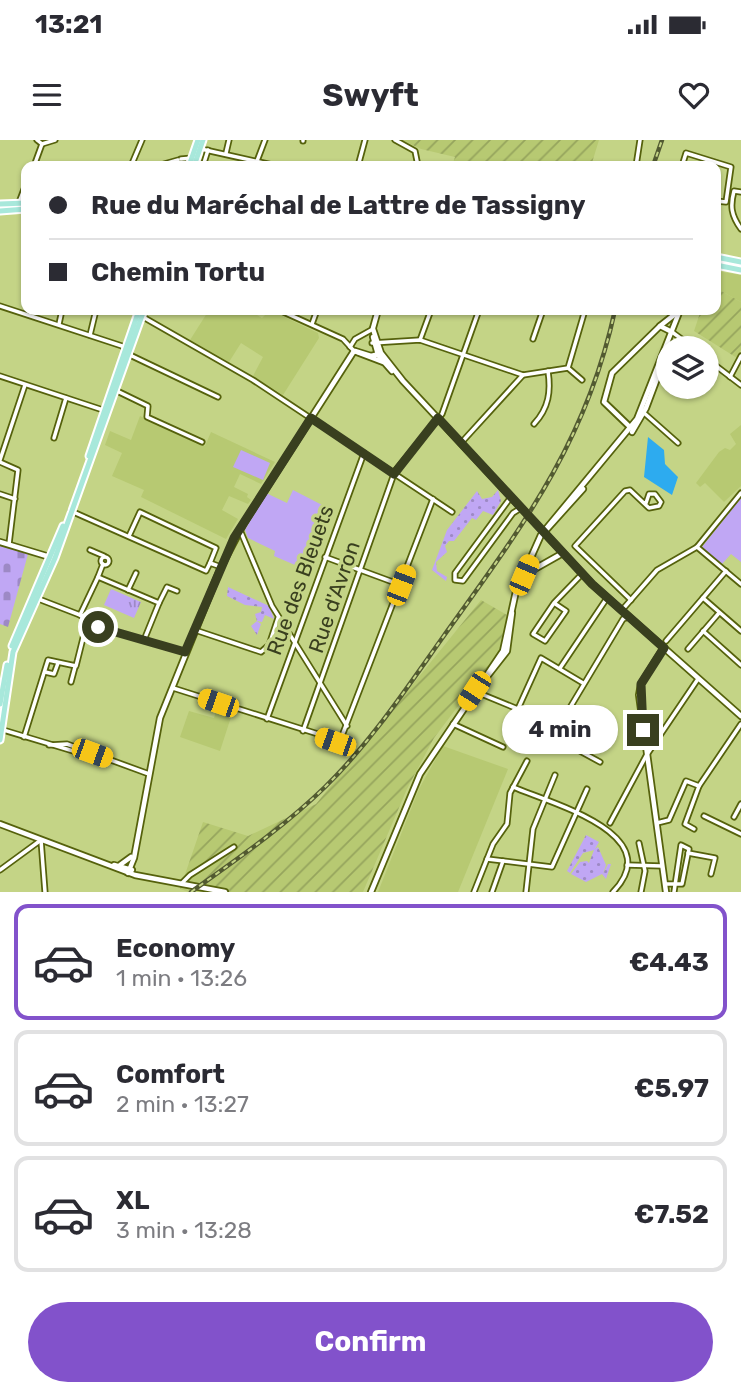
<!DOCTYPE html>
<meta charset="utf-8">
<style>
:root{--surface:#fff;--page:#f2f2f3;--text:#2b2b33;--muted:#7c7c81;--line:#e1e1e2;--accent:#8252cb}
body{margin:0;font-family:Rubik,sans-serif;background:var(--page);color:var(--text);height:100vh;display:flex;flex-direction:column;font-size:26px;white-space:nowrap}
*{box-sizing:border-box;margin:0}
p{font-size:23px;color:var(--muted)}
.icon{flex:none;width:38px;height:38px;fill:none;stroke:currentColor;stroke-width:2;stroke-linecap:round;stroke-linejoin:round}
.map{position:relative;height:752px;overflow:hidden}
.drawer{display:flex;flex-direction:column;background:var(--surface);flex:1}
.drawer>*{flex:none}
.hud{position:absolute;left:21px;top:21px;width:700px;height:154px;border-radius:14px;box-shadow:0 2px 5px #0004;display:grid;align-content:center;height:154px;padding:0 28px;background:var(--surface)}
.controls{position:absolute;left:656px;top:196px;display:grid;gap:14px}
.controls a{display:grid;place-items:center;width:63px;height:63px;border-radius:50%;background:var(--surface);box-shadow:0 2px 5px #0004;font-size:35px}
.end{position:absolute;width:32px;height:32px;margin:-16px;border:9px solid #393f1f;background:#fff;box-shadow:0 0 0 4px #fff}
.from{border-radius:50%}
.bubble{position:absolute;height:49px;border-radius:24px;background:var(--surface);box-shadow:0 2px 5px #0004;font-size:23px;font-weight:700;line-height:49px;text-align:center}
.car{position:absolute;width:21px;height:42px;margin:-21px -10px;border-radius:9px;box-shadow:0 0 5px 2px #0007;background:linear-gradient(#f5c518 24%,#345 0 40%,#f5c518 0 76%,#345 0 86%,#f5c518 0)}
.hud b{display:flex;align-items:center;gap:24px;height:66px;font-size:26px}
.hud b+b{border-top:2px solid var(--line)}
.hud i{width:18px;height:18px;background:var(--text)}
ul{padding:12px 0 0;list-style:none}
li{display:flex;align-items:center;gap:21px;height:116px;margin:0 14px 10px;padding:0 14px;border:4px solid var(--line);border-radius:14px}
li div{flex:1}
li b{display:block;font-size:26px}
li em{font-style:normal;font-weight:700}
li.active{border-color:var(--accent)}
li>.icon{width:63px;height:63px;stroke-width:1.5}
.cta{display:flex;gap:14px;margin-top:auto;padding:14px 28px}
.cta a{flex:1;height:80px;border-radius:42px;background:var(--accent);color:#fff;font-size:28px;font-weight:700;line-height:80px;text-align:center}
.status{display:flex;justify-content:space-between;align-items:center;height:49px;padding:0 35px;background:var(--surface);direction:ltr}
.status svg{height:19px;fill:currentColor}
header{display:flex;justify-content:space-between;align-items:center;height:91px;padding:0 28px;background:var(--surface);font-size:32px;font-weight:700}
.map>svg:first-child{display:block}
</style>
<div class="status"><b>13:21</b><svg viewBox="0 0 49 12"><path d="M0 12V9h3v3zM5 12V6h3v6zM10 12V3h3v9zM15 12V0h3v12zM26 1h20v11H26zM47 4h2v5h-2z"/></svg></div>
<header><svg class="icon" aria-label="menu" viewBox="0 0 24 24"><path d="M4 6h16M4 12h16M4 18h16"/></svg>Swyft<svg class="icon" aria-label="heart" viewBox="0 0 24 24"><path d="M12 20l-8-8c-3-5 5-10 8-4 3-6 11-1 8 4z"/></svg></header>
<div class="map">
<svg width="741" height="752" viewBox="0 0 741 752">
<defs>
<pattern id="industrial-furrows" width="10" height="10" patternUnits="userSpaceOnUse" patternTransform="scale(1.75)"><rect width="10" height="10" fill="#b7c972"/><path d="M-1 1l2-2M0 10L10 0M9 11l2-2" fill="none" stroke="#96a55d"/></pattern>
<pattern id="grass-dots" width="8" height="8" patternUnits="userSpaceOnUse" patternTransform="scale(1.75)"><rect width="8" height="8" fill="#c0a7f4"/><path d="M2 2h.1M6 6h.1" fill="none" stroke="#9d89c5" stroke-width="1.8" stroke-linecap="round"/></pattern>
<pattern id="cemetery-stones" width="16" height="16" patternUnits="userSpaceOnUse" patternTransform="scale(1.75)"><rect width="16" height="16" fill="#c0a7f4"/><path d="M2 7V4a2 2 0 0 1 4 0v3zM10 15v-3a2 2 0 0 1 4 0v3z" fill="#9d89c5"/></pattern>
<pattern id="park-tufts" width="24" height="20" patternUnits="userSpaceOnUse" patternTransform="scale(1.75)"><rect width="24" height="20" fill="#c0a7f4"/><path d="M3 7l-1-3M5 7V3M7 7l1-3M15 17l-1-3M17 17v-4M19 17l1-3" fill="none" stroke="#9d89c5"/></pattern>
</defs>
<rect width="100%" height="100%" fill="#c4d486"/>
<!-- built -->
<g fill="#b7c972">
<polygon points="716,131 741,135 741,162 716,148"/>
<polygon points="209,170 260,170 257,175 262,178 270,170 318,193 319,198 283,255 253,236 263,217 241,203 229,222 190,200"/>
<polygon points="140,276 205,306 211,292 275,322 261,344 240,334 234,347 248,354 247,357 251,360 248,364 229,356 222,370 238,379 226,399 141,357 144,350 112,336 122,313 105,305 110,291 131,300"/>
<polygon points="741,285 741,346 724,362 705,343 700,347 696,343 719,312 725,308 730,310 736,304 730,294"/>
<polygon points="217,569 232,574 220,611 180,597 189,571 214,578"/>
<polygon points="443,606 508,629 458,752 378,752 419,649"/>
</g>
<!-- industrial -->
<g fill="url(#industrial-furrows)">
<polygon points="402,0 599,0 591,26 452,26 455,17 421,9"/>
<polygon points="716,148 741,162 741,210 737,218 694,191 701,170 716,170"/>
<polygon points="481,460 507,475 499,512 434,598 407,649 363,752 189,752 180,749 203,682 248,696 316,664"/>
</g>
<!-- grass -->
<g fill="url(#grass-dots)">
<polygon points="498,350 501,361 493,375 483,371 476,380 472,378 454,401 449,401 445,406 447,412 436,422 437,431 447,437 446,441 432,430 447,390 477,351 482,359 492,357"/>
<polygon points="228,447 269,466 274,479 265,475 262,482 257,481 261,484 257,495 251,486 257,481 255,474 261,472 262,467 245,465 227,456"/>
<polygon points="586,695 599,702 595,709 598,707 606,725 603,734 608,724 611,724 606,739 602,734 586,742 571,734 580,722 587,721 592,726 589,723 594,710 583,713 570,733 567,731"/>
</g>
<!-- cemetery -->
<polygon fill="url(#cemetery-stones)" points="0,406 28,414 8,487 0,484"/>
<!-- park -->
<polygon fill="url(#park-tufts)" points="111,449 141,462 134,478 104,465"/>
<!-- garden -->
<g fill="#c0a7f4">
<polygon points="241,310 270,323 263,340 233,327"/>
<polygon points="293,350 324,366 302,428 274,416 275,411 248,398 245,390 266,353 287,363"/>
<polygon points="741,358 741,422 731,414 722,424 702,407"/>
</g>
<!-- water -->
<polygon fill="#2dabef" points="648,297 664,310 665,324 678,337 672,355 644,337"/>
<g fill="none" stroke-linecap="round" stroke-linejoin="round">
<!-- street casing -->
<g stroke="#55610c" stroke-width="7">
<g id="street">
<polyline points="37,0 42,4"/>
<polyline points="395,0 415,11 418,26"/>
<polyline points="303,1 303,0"/>
<polyline points="42,4 55,0"/>
<polyline points="201,9 277,26"/>
<polyline points="226,13 229,0"/>
<polyline points="181,19 192,18"/>
<polyline points="257,21 265,0"/>
<polyline points="34,26 42,4"/>
<polyline points="131,26 142,0"/>
<polyline points="157,26 178,20"/>
<polyline points="203,26 208,10"/>
<polyline points="358,26 365,0"/>
<polyline points="636,26 640,0"/>
<polyline points="682,26 686,13 731,27 726,62 716,61"/>
<path d="M741,52L734,51C730,66 731,75 741,89"/>
<polyline points="18,65 26,44"/>
<polyline points="0,166 122,206 132,216 218,257"/>
<polyline points="279,170 343,199 354,211"/>
<polyline points="143,177 253,240 452,372"/>
<polyline points="59,184 62,170"/>
<polyline points="312,184 317,170"/>
<polyline points="672,192 694,208"/>
<polyline points="90,195 96,170"/>
<polyline points="533,199 543,170"/>
<polyline points="420,200 431,170"/>
<polyline points="372,203 420,200 523,235 568,228 585,170"/>
<polyline points="350,207 355,199 373,189"/>
<polyline points="707,219 741,245"/>
<polyline points="568,228 582,240"/>
<polyline points="0,236 106,271"/>
<polyline points="730,237 741,216"/>
<polyline points="115,250 148,266 147,277 202,302"/>
<polyline points="643,272 678,303"/>
<path d="M534,284C549,268 551,251 548,231"/>
<polyline points="54,298 66,258"/>
<polyline points="461,303 523,235"/>
<polyline points="0,320 25,245"/>
<polyline points="0,322 18,330 9,404"/>
<polyline points="0,354 15,359"/>
<polyline points="511,357 455,433 455,440 463,441 513,373 521,368"/>
<polyline points="71,371 206,431 210,423 221,427"/>
<polyline points="240,390 272,466 347,586"/>
<polyline points="129,396 140,372 216,408 210,423"/>
<polyline points="697,407 741,444"/>
<polyline points="90,410 104,416"/>
<circle cx="105" cy="421" r="4"/>
<polyline points="325,417 401,445"/>
<polyline points="98,437 103,424"/>
<polyline points="128,450 136,433"/>
<polyline points="36,458 80,475 98,437 159,463 144,500"/>
<polyline points="703,458 741,491"/>
<polyline points="631,460 575,406 625,351 630,350 649,368 659,366 661,362 655,354 649,354 646,363"/>
<polyline points="159,463 167,447 177,451"/>
<polyline points="554,463 566,471 545,501 533,494 554,463 582,434"/>
<polyline points="622,470 657,430 697,407 741,353"/>
<polyline points="100,488 91,479 80,475 94,486 185,512"/>
<polyline points="195,490 261,512 269,505 278,478"/>
<polyline points="703,491 741,525"/>
<polyline points="666,501 726,431"/>
<polyline points="688,509 719,473"/>
<polyline points="560,528 607,458"/>
<polyline points="45,532 54,534 58,523"/>
<polyline points="71,542 75,527"/>
<polyline points="173,548 340,601 433,359"/>
<polyline points="474,551 559,586"/>
<polyline points="517,571 541,518 583,543"/>
<polyline points="267,579 364,313"/>
<polyline points="453,584 503,607"/>
<polyline points="559,586 623,479 629,477"/>
<polyline points="559,586 567,604 600,622"/>
<polyline points="0,589 83,614 90,613"/>
<polyline points="303,591 395,331 442,274 479,170"/>
<polyline points="24,597 48,520 76,526 88,478"/>
<polyline points="49,605 67,604 149,634"/>
<polyline points="699,646 741,584"/>
<path d="M513,647C550,663 669,694 613,752"/>
<polyline points="704,676 741,694"/>
<polyline points="734,677 741,664"/>
<polyline points="610,683 646,616 698,539"/>
<polyline points="657,683 669,680 686,641 699,646 685,684 694,689"/>
<polyline points="41,700 45,752"/>
<polyline points="639,703 645,731 641,752"/>
<polyline points="688,713 715,718 711,734"/>
<polyline points="487,719 552,727 587,649"/>
<polyline points="627,725 662,726"/>
<polyline points="0,730 41,700"/>
<polyline points="182,743 190,735 234,707"/>
<polyline points="665,744 682,744 689,709 681,705 674,752"/>
<polyline points="474,752 493,704 507,684 510,653 527,621"/>
<polyline points="492,752 503,721"/>
<polyline points="526,752 533,689 555,635"/>
</g>
</g>
<!-- secondary casing -->
<g stroke="#55610c" stroke-width="8">
<g id="secondary">
<polyline points="660,186 679,171"/>
<polyline points="373,188 378,170"/>
<polyline points="373,189 381,213 403,241 592,444 741,576"/>
<polyline points="373,197 378,215 392,231"/>
<polyline points="354,211 383,222"/>
<polyline points="355,211 371,216 379,214"/>
<polyline points="631,288 604,262 612,233 660,186 672,192"/>
<polyline points="632,292 646,268 670,204"/>
<polyline points="547,389 583,349"/>
<polyline points="0,402 53,418"/>
<polyline points="524,435 563,413"/>
<polyline points="664,507 641,544 639,555 666,752"/>
<polyline points="478,548 507,511 512,473"/>
<polyline points="0,684 135,735 225,752"/>
<polyline points="114,725 132,730"/>
<polyline points="120,725 131,717"/>
<polyline points="128,733 134,718 160,578 221,427 244,383 354,211"/>
<polyline points="371,752 420,634 503,511 516,451 541,395 637,279 680,170"/>
</g>
</g>
<!-- primary casing -->
<g stroke="#fff" stroke-width="9">
<g id="primary">
<polyline points="189,26 198,0"/>
<polyline points="194,26 203,0"/>
<polyline points="0,64 26,63"/>
<polyline points="0,71 26,69"/>
<polyline points="716,117 741,122"/>
<polyline points="716,125 741,130"/>
<polyline points="89,316 139,170"/>
<polyline points="12,506 63,386"/>
<polyline points="0,564 7,525"/>
<polyline points="0,600 13,512 55,418 144,170"/>
</g>
</g>
<!-- street -->
<use href="#street" stroke="#fff" stroke-width="3.5"/>
<!-- secondary -->
<use href="#secondary" stroke="#fff" stroke-width="4.5"/>
<!-- primary -->
<use href="#primary" stroke="#a8e8db" stroke-width="5"/>
<!-- rail casing -->
<g stroke="#525a31" stroke-width="4.5">
<g id="rail">
<polyline points="653,26 662,0"/>
<path d="M191,752C237,719 284,687 325,647C371,602 406,549 443,497C521,388 586,304 615,170"/>
</g>
</g>
<!-- rail -->
<use href="#rail" stroke="#c4d486" stroke-width="2" stroke-dasharray="5" stroke-linecap="butt"/>
</g>
<g fill="none" stroke-linecap="round" stroke-linejoin="round">
<!-- route -->
<polyline stroke="#393f1f" stroke-width="9" points="98,487 185,512 234,398 311,278 394,334 438,278 592,444 664,508 641,544 643,590"/>
</g>
<g text-anchor="middle" dominant-baseline="central" stroke-width="7" stroke-linejoin="round" paint-order="stroke">
<!-- street labels -->
<g font-size="21" fill="#393f1f" stroke="#c4d486">
<text transform="translate(300 440) rotate(-70)">Rue des Bleuets</text>
<text transform="translate(334 457) rotate(-71)">Rue d'Avron</text>
</g>
</g>
</svg>
<div class="controls">
<a><svg class="icon" aria-label="layers" viewBox="0 0 24 24"><path d="M12 4l9 5-9 5-9-5zM3 14l9 5 9-5"/></svg></a>
</div>
<i class="end from" style="left:98px;top:487px"></i>
<i class="end" style="left:643px;top:590px"></i>
<div class="bubble" style="left:502px;top:565px;width:116px">4 min</div>
<i class="car" style="left:524px;top:435px;rotate:23deg"></i>
<i class="car" style="left:401px;top:445px;rotate:21deg"></i>
<i class="car" style="left:474px;top:551px;rotate:213deg"></i>
<i class="car" style="left:218px;top:563px;rotate:289deg"></i>
<i class="car" style="left:335px;top:602px;rotate:289deg"></i>
<i class="car" style="left:92px;top:613px;rotate:110deg"></i>
<div class="hud">
<b><i class="from"></i>Rue du Maréchal de Lattre de Tassigny</b>
<b><i></i>Chemin Tortu</b>
</div>
</div>
<section class="drawer">
<ul>
<li class="active"><svg class="icon" aria-label="car" viewBox="0 0 24 24"><path d="M5 17H2v-5l4-1 3-4h7l3 4 3 1v5h-3M9 17h6M6 11h13"/><circle cx="7" cy="17" r="2"/><circle cx="17" cy="17" r="2"/></svg><div><b>Economy</b><p>1 min · 13:26</p></div><em>€4.43</em></li>
<li><svg class="icon" aria-label="car" viewBox="0 0 24 24"><path d="M5 17H2v-5l4-1 3-4h7l3 4 3 1v5h-3M9 17h6M6 11h13"/><circle cx="7" cy="17" r="2"/><circle cx="17" cy="17" r="2"/></svg><div><b>Comfort</b><p>2 min · 13:27</p></div><em>€5.97</em></li>
<li><svg class="icon" aria-label="car" viewBox="0 0 24 24"><path d="M5 17H2v-5l4-1 3-4h7l3 4 3 1v5h-3M9 17h6M6 11h13"/><circle cx="7" cy="17" r="2"/><circle cx="17" cy="17" r="2"/></svg><div><b>XL</b><p>3 min · 13:28</p></div><em>€7.52</em></li>
</ul>
<div class="cta"><a>Confirm</a></div>
</section>
